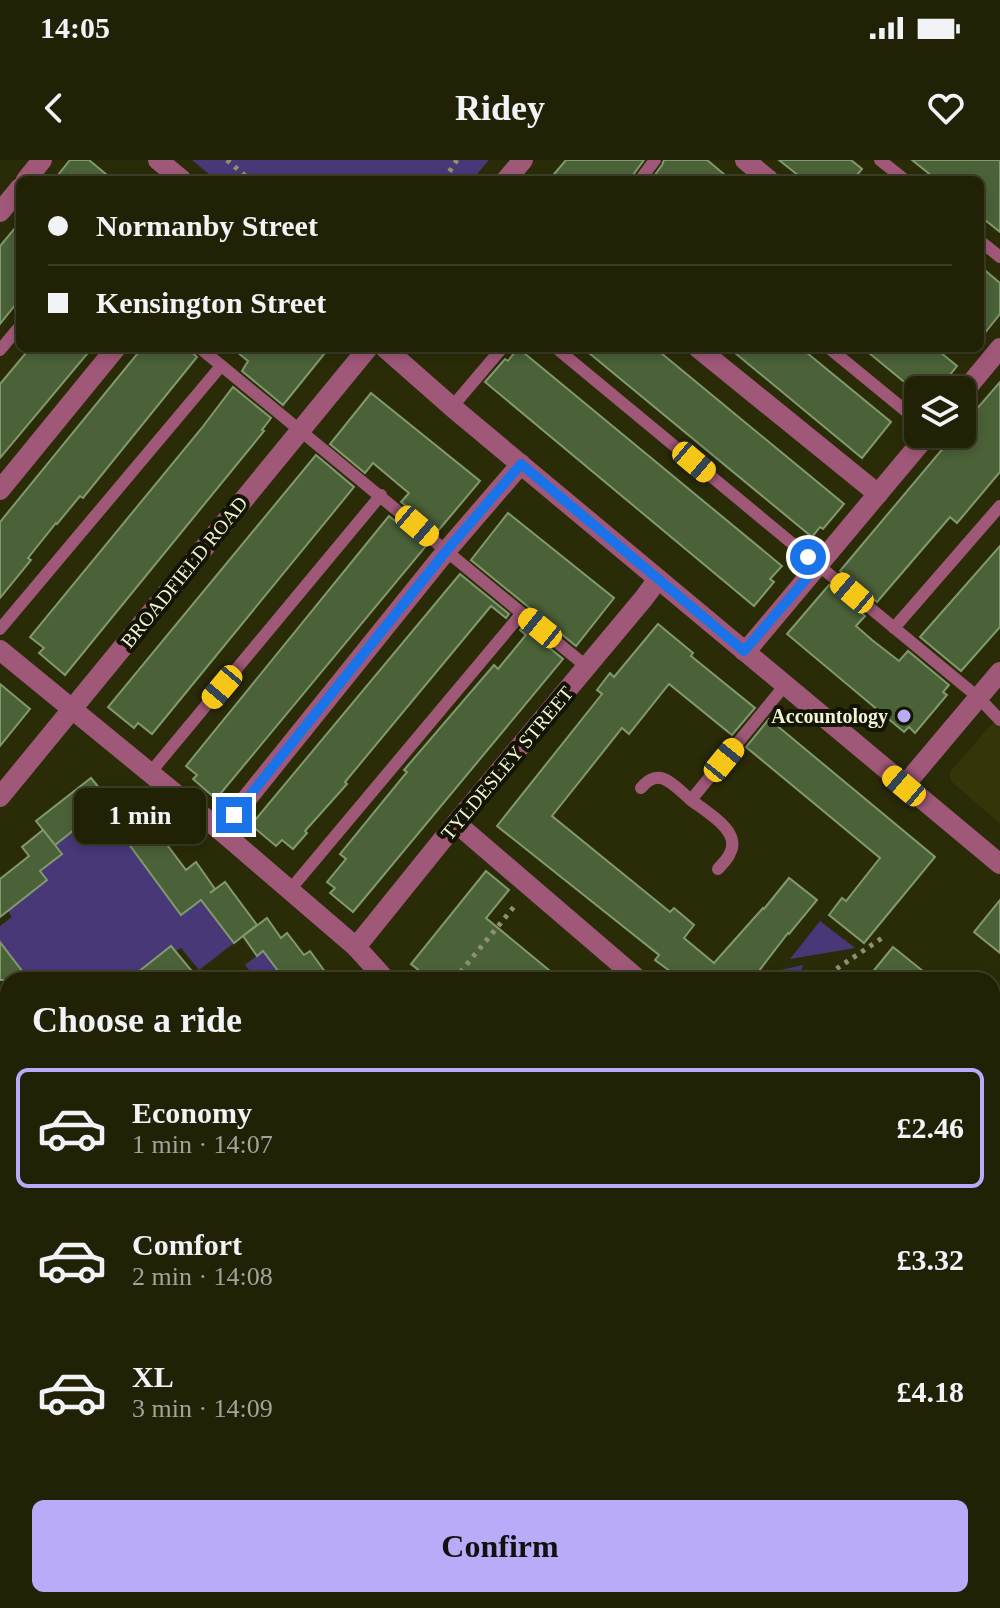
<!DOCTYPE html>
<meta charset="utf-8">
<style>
:root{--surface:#202105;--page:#28290f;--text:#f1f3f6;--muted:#a2a39a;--line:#3d3e27;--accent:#b9abf7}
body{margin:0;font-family:"Times New Roman",serif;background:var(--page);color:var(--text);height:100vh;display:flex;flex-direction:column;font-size:30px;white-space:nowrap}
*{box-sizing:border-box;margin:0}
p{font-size:26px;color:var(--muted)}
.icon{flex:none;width:44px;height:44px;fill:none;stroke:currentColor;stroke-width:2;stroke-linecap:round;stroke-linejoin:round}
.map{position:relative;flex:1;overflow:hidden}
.details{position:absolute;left:0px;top:812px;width:1000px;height:636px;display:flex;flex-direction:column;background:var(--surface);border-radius:24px 24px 0 0;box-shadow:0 4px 12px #0003,0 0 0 2px var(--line)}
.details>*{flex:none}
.top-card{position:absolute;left:16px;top:16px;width:968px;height:176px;border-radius:12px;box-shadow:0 4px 12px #0003,0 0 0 2px var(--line);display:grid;align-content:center;height:176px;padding:0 32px;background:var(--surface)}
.controls{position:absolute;left:904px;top:216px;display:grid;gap:16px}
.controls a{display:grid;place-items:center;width:72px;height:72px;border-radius:12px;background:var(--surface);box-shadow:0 4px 12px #0003,0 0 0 2px var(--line);font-size:40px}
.end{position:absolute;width:36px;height:36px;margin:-18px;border:10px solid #1a73e8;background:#fff;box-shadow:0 0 0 4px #fff}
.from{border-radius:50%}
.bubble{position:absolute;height:56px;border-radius:12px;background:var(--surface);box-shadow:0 4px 12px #0003,0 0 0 2px var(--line);font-size:26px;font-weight:700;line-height:56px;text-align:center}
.car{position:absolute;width:24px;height:48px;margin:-24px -12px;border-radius:10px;box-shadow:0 0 6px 2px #0007;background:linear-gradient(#f5c518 24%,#345 0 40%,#f5c518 0 76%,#345 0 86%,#f5c518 0)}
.top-card b{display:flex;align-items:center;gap:28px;height:76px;font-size:30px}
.top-card b+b{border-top:2px solid var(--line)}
.top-card i{width:20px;height:20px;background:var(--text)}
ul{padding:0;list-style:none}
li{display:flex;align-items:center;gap:24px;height:120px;margin:0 16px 12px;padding:0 16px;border:4px solid transparent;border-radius:12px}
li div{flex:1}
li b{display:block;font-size:30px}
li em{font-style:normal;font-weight:700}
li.current{border-color:var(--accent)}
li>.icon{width:72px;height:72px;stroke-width:1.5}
h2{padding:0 32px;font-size:36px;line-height:96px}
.primary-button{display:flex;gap:16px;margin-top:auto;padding:16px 32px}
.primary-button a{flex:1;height:92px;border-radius:12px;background:var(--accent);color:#111;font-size:32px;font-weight:700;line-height:92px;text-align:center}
.status{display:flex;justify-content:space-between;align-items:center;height:56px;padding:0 40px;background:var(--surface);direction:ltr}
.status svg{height:22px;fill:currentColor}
header{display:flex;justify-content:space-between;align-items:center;height:104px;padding:0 32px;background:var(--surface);font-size:36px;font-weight:700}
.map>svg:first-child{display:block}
</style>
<div class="status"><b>14:05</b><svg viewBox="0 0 49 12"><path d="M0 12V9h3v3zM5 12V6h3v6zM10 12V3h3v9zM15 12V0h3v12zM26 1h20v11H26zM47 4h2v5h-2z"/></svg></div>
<header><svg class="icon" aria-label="back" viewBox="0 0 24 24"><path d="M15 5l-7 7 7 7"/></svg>Ridey<svg class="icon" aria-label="heart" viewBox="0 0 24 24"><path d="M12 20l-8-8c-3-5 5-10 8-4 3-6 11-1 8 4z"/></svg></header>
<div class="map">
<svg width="1000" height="1448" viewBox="0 0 1000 1448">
<rect width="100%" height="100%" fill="#2a2c07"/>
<!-- built -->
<polygon fill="#343609" points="1000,555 1000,663 952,622 950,617 951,611"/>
<!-- green -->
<g fill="#483878">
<polygon points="192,0 489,0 472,20 216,20"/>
<polygon points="110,641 129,665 120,672 161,728 180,730 169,739 180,755 201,740 234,783 199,810 181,788 128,820 29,820 11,796 0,804 0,766 12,757 8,751 47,720 40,711 54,685"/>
<polygon points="820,761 855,788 790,799"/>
<polygon points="263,791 279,813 295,820 257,820 245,805"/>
<polygon points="803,805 798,820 773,820 781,810"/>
<polygon points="384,1440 735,1440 740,1448 372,1448"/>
</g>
<!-- building -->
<g fill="#4b6138" stroke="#80996d" stroke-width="2">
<polygon points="70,0 89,0 113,20 54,20"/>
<polygon points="566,0 644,0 633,15 631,20 549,20"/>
<polygon points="664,0 707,0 731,20 651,20 662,5"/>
<polygon points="779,0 851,0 862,9 853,20 804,20"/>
<polygon points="912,0 1000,0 1000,72 980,56 980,20 937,20"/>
<polygon points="20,62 20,139 0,164 0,86"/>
<polygon points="980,106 1000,123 1000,154 980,179"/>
<polygon points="30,188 92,188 0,298 0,224"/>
<polygon points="142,188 191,188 192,192 197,197 83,338 80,336 57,364 56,363 28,398 31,400 0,438 0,362"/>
<polygon points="232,188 329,188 283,245 242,211 248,201"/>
<polygon points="518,188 782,406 770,419 774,422 754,446 485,222 505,199 508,201"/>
<polygon points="583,188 655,188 844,344 823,369 820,367 812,377"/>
<polygon points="729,188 801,188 891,262 862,298"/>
<polygon points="863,188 935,188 957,206 938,230 914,230"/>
<polygon points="1000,222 1000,312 957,363 950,357 877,442 840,411 955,274 962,274 962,266"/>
<polygon points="233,227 271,258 262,270 264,271 65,515 39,493 44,488 30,477 201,269"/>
<polygon points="371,233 480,321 437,372 401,342 409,333 404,329 373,303 365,313 330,284"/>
<polygon points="316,295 354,327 152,574 138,563 134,568 108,547"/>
<polygon points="508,353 614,438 576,486 471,400"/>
<polygon points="389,356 426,386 216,639 193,619 197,615 186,606"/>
<polygon points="1000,386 1000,467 961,511 920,477"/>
<polygon points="460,414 509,454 506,458 491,446 345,622 347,624 305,671 307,673 293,689 282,680 276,686 251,665"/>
<polygon points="829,425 865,456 856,466 872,480 899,501 908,491 949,525 943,532 947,535 915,573 909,567 904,572 787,474"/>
<polygon points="658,464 693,493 691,496 755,548 732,575 669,524 629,574 622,568 552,656 670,752 674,748 694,765 684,778 714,803 763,748 764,749 789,718 817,740 789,774 788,773 752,820 682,820 655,800 659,795 497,666 602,534 597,530 610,513 614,517"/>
<polygon points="523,466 563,499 353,752 330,733 335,728 327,722 346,699 340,694 407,612 404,610 494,505 498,509 526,475 520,470"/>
<polygon points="0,524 30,549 0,586"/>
<polygon points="769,559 935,697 864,783 829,755 842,738 846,741 880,698 746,587"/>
<polygon points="91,618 110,641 55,685 36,661"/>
<polygon points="144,654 186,710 196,702 215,729 210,733 225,722 257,765 234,783 201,740 181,755 120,672"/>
<polygon points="43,670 62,694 40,711 47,720 0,757 0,719 29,696 22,687"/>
<polygon points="486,711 509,730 486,758 561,820 431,820 411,804"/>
<polygon points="1000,740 1000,793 974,772"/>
<polygon points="267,758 281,778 287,773 304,795 310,791 331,820 285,820 263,791 257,796 243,776"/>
<polygon points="0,782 29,820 0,820"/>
<polygon points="171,786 191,810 179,820 128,820"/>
<polygon points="893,787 934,820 866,820"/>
</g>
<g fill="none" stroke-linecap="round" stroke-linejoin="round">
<!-- path -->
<g stroke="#8e9171" stroke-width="5" stroke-dasharray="4 6" stroke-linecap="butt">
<polyline points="227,0 250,20"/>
<polyline points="444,20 457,0"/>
<polyline points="454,820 517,743"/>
<polyline points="820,820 885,776"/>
<polyline points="0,1068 8,1062"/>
<polyline points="743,1440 748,1448"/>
<polyline points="74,1448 85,1440"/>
</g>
<!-- service -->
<g stroke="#a05879" stroke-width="12">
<polyline points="880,0 905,20"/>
<polyline points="640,20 655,0"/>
<polyline points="980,81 1000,97"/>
<polyline points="200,188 587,507"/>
<polyline points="556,188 979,538 1000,560"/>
<polyline points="829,188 918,261"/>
<polyline points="0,190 20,166"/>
<polyline points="452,247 502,188"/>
<polyline points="894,468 1000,346"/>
<polyline points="0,469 221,206"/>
<polyline points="150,613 381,335"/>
<path d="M641,628C660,605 674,626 691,640L785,525"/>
<path d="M691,640C706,652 742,671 730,693C728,699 722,704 718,709"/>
<polyline points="289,731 522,453"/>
</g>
<!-- minor -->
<g stroke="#a05879" stroke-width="20">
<polyline points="158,0 182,20"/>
<polyline points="745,0 769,20"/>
<polyline points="26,20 42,0"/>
<polyline points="506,20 523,0"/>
<polyline points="0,52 20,28"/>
<polyline points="385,188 452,247 1000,704"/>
<polyline points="698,188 878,334"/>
<polyline points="962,234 1000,188"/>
<polyline points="0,330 116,188"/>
<polyline points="0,490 221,671 356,787 386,820"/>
<polyline points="744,491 753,483 928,274"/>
<polyline points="904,626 1000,512"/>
<polyline points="0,637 368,188"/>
<polyline points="456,663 639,820"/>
<polyline points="221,671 447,390 521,304"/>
<polyline points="356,787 456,663 644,438 658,419"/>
<polyline points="0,898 8,908"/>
<polyline points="993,1200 1000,1205"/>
<polyline points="992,1418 1000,1406"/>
<polyline points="852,1440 856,1448"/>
<polyline points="965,1448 974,1440"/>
</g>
<!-- tertiary -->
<g stroke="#a05879" stroke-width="20">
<polyline points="992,1014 1000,1006"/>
<polyline points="322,1448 335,1440"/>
</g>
</g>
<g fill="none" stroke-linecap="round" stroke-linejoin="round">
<!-- route -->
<polyline stroke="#1a73e8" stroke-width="10" points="234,655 447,390 521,304 744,491 818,405 808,397"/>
</g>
<!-- markers -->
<circle fill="#b9abf7" stroke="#131402" stroke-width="3" cx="904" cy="556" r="8"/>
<g text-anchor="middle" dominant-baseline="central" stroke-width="8" stroke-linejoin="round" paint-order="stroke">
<!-- street labels -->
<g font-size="20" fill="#f1f4da" stroke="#131402">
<text transform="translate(184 412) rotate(-51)">BROADFIELD ROAD</text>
<text transform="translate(507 603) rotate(-50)">TYLDESLEY STREET</text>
</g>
<!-- poi labels -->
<g font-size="20" font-weight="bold" fill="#f1f4da" stroke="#131402" text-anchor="end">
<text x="888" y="556">Accountology</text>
</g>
</g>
</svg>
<div class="controls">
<a><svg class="icon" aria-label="layers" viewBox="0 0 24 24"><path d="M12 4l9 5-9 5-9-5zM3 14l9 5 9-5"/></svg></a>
</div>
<i class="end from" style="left:808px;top:397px"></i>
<i class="end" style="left:234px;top:655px"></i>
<div class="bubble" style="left:74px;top:628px;width:132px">1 min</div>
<i class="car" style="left:694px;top:302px;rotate:130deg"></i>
<i class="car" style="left:417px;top:366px;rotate:130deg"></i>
<i class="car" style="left:852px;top:433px;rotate:310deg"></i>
<i class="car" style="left:540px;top:468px;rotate:309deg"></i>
<i class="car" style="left:222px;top:527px;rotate:220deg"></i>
<i class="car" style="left:724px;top:600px;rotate:39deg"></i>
<i class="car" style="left:904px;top:626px;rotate:310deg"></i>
<div class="top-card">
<b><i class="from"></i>Normanby Street</b>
<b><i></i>Kensington Street</b>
</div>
<section class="details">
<h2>Choose a ride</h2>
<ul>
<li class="current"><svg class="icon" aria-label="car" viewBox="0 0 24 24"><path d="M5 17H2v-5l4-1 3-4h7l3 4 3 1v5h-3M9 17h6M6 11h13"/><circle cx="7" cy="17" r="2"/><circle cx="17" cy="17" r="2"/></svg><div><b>Economy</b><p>1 min · 14:07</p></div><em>£2.46</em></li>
<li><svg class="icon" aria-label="car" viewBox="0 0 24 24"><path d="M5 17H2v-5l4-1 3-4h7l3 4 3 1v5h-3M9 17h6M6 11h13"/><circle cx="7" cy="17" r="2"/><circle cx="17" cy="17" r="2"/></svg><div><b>Comfort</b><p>2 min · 14:08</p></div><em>£3.32</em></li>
<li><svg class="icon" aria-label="car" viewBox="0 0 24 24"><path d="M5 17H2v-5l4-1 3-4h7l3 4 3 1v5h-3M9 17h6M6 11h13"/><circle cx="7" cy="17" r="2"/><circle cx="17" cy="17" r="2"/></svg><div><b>XL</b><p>3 min · 14:09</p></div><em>£4.18</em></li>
</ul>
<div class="primary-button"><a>Confirm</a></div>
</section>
</div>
